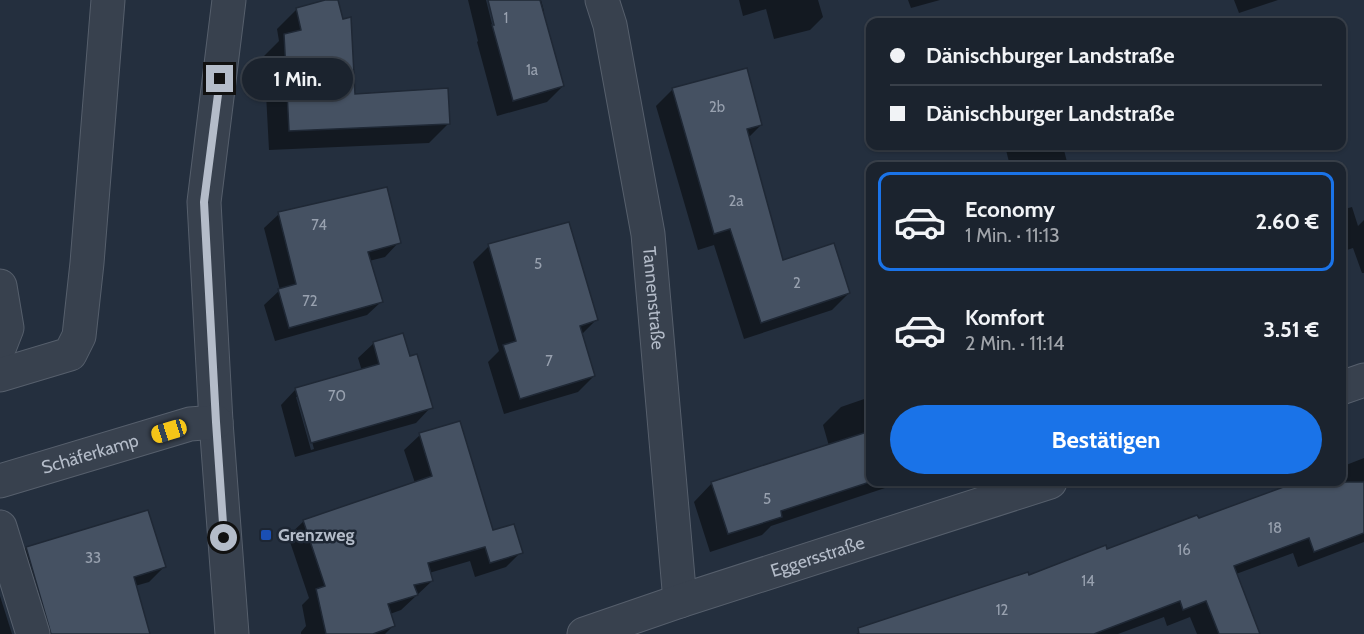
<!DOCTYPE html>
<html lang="de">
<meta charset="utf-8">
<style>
:root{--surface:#1b232e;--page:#242b36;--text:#f1f3f6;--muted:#a0a4aa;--line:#39404a;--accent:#1a73e8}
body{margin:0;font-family:Cabin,sans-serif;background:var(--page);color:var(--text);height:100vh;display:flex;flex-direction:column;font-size:22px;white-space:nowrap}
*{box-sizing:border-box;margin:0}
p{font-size:20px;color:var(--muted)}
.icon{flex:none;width:33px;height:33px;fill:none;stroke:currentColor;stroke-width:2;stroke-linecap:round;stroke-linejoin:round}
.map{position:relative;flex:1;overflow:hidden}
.panel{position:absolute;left:866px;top:162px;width:480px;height:324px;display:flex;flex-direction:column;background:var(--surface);border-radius:12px;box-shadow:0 2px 4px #0004,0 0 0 2px var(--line)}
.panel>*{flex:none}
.banner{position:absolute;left:866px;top:18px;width:480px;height:132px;border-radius:12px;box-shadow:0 2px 4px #0004,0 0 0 2px var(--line);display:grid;align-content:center;height:132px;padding:0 24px;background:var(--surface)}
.end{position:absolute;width:27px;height:27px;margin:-14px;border:8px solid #b4bcc9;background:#111;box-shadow:0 0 0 3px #111}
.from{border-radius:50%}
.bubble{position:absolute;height:42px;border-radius:21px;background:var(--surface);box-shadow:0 2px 4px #0004,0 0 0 2px var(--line);font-size:20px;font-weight:800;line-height:42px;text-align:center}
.car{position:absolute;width:18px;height:36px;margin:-18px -9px;border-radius:8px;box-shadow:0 0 4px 2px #0007;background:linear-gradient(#f5c518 24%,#345 0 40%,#f5c518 0 76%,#345 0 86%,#f5c518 0)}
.banner b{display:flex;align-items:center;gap:21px;height:57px;font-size:22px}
.banner b+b{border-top:2px solid var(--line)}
.banner i{width:15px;height:15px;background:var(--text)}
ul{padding:10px 0 0;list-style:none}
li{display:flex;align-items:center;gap:18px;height:99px;margin:0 12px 9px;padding:0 12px;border:3px solid transparent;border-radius:12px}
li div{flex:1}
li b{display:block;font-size:22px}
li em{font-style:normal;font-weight:800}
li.active{border-color:var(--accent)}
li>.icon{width:54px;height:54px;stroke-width:1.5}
.button{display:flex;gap:12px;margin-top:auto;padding:12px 24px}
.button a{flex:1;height:69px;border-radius:36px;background:var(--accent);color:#fff;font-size:24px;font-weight:800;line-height:69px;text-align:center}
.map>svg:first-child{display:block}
</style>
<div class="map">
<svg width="1364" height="634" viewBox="0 0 1364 634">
<rect width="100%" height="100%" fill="#242f3e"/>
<!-- shadow -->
<g fill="#0007" fill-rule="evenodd">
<polygon points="331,0 336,0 342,21 354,95 449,123 429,143 269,150 264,56 279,41 277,29 297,9"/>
<polygon points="468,0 486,0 494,32 497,32 489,0 541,0 544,11 542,13 563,86 547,102 497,116 477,42 478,41"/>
<polygon points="739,0 818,0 823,17 810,30 774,39 766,9 743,16"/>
<polygon points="908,0 940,0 911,8"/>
<polygon points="1234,0 1278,0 1239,13"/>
<polygon points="673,89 761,125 748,138 782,262 849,293 832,310 744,339 714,245 698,250 656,106"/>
<polygon points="1005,146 1063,146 1068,166 1010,166"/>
<polygon points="1133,146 1148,146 1134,150"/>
<polygon points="1352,207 1358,226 1364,220 1364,273 1362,273 1353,248 1341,252 1341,210"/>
<polygon points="279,214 399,242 385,257 369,261 382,301 367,315 275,341 264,305 280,290 264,228"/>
<polygon points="489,246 596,320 581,335 594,376 578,392 504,414 488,362 499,351 473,262"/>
<path d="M374,343L409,358L431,407L416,423L295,457L281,405L296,389L362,371L358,358ZM296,397H300L314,449L311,450Z"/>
<polygon points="870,397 870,482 903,482 771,526 762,535 710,552 694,502 712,483 829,446 823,425 841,407"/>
<polygon points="420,435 492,532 521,552 506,567 475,577 470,561 429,573 432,581 401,610 390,614 393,626 385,634 301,634 301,632 306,626 302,605 309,598 288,536 304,521 415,483 404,450"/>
<polygon points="1364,458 1364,542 1298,567 1293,553 1236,574 1258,634 1197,634 1190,617 1167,626 1164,617 1118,634 856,634 1198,520 1301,482 1341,482 1341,467"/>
<polygon points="26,548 164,567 149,582 135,586 149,634 34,634 12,563"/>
<polygon points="0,596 12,634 0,634"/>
</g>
<!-- building -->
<g fill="#455162" stroke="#1f2835" stroke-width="1.5">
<polygon points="325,0 338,0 343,19 351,17 355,94 448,88 450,124 289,131 284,34 301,30 296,8"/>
<polygon points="488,0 540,0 564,86 513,101 492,25 494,25"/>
<polygon points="747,68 762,125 747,129 783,260 834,243 850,293 761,323 730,229 714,234 672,88"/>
<polygon points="387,187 401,243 368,252 383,302 289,328 278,289 296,284 278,212"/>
<polygon points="569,222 598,320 580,326 595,376 520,399 503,345 516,341 488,244"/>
<polygon points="403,333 410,356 417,354 433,408 311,443 295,388 379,364 373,342"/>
<polygon points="460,421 493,530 514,524 523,553 490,563 485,547 428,563 433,581 414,585 418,595 388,604 395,626 373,634 326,634 316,589 325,586 303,520 432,476 419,433"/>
<polygon points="870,431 870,482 781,511 782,517 728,534 711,482"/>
<polygon points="1297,482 1364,482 1364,533 1314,552 1309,538 1234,566 1260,634 1219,634 1206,601 1183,610 1180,601 1094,634 859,634 858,628 1028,572 1029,575 1106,545 1107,549 1197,515 1199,518"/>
<polygon points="148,510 166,567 134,577 150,634 51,634 26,547"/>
</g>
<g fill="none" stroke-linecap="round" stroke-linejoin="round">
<!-- minor casing -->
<g stroke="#565f6c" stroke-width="35">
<g id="minor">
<polyline points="229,0 204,202 216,422 232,634"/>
<path id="s1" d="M602,0L610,25L648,234L680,601"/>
<polyline points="0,286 7,328 0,346"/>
<polyline points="0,375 70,354 79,336 87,263 108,0"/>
<polyline points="1341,388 1364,380"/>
<path id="s2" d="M0,481L190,424L216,422"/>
<polyline points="0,527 33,634"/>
<path id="s3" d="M584,634L680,601L1050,482"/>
</g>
</g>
<!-- minor -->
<use href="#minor" stroke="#38414e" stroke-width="33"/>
</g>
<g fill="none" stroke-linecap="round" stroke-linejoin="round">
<!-- route -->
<polyline stroke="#b4bcc9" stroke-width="8" points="220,79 204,202 216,422 224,538"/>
</g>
<!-- markers -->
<rect fill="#1a4fb4" stroke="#1d2633" stroke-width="2" x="260" y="529" width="12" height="12" rx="3"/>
<g text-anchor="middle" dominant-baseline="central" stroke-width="5" stroke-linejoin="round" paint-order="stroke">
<!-- number labels -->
<g font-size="15" fill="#98a1af">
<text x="506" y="18">1</text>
<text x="532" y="70">1a</text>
<text x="717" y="107">2b</text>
<text x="736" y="201">2a</text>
<text x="319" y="225">74</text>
<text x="538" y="264">5</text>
<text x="797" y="283">2</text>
<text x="310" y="301">72</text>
<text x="549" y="361">7</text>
<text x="337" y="396">70</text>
<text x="767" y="499">5</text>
<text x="1275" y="528">18</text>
<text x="1184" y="550">16</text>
<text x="93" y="558">33</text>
<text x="1088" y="581">14</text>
<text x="1002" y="610">12</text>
</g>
<!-- street labels -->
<g font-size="18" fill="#b4bcc9" stroke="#1d2633">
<text stroke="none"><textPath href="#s1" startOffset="303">Tannenstraße</textPath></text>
<text stroke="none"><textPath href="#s2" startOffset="94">Schäferkamp</textPath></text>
<text stroke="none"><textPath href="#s3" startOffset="246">Eggersstraße</textPath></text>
</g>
<!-- poi labels -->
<g font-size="18" font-weight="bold" fill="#b4bcc9" stroke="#1d2633" text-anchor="start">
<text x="278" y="535">Grenzweg</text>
</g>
</g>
</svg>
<i class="end from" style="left:224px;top:538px"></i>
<i class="end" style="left:220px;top:79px"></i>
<div class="bubble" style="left:242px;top:58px;width:111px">1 Min.</div>
<i class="car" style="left:169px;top:431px;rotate:253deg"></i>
<div class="banner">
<b><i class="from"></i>Dänischburger Landstraße</b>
<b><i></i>Dänischburger Landstraße</b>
</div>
<section class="panel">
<ul>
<li class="active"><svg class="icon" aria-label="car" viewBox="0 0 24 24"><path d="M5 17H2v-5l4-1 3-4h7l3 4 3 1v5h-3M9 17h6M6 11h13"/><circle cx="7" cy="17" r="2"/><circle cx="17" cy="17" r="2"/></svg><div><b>Economy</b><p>1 Min. · 11:13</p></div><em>2.60 €</em></li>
<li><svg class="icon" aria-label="car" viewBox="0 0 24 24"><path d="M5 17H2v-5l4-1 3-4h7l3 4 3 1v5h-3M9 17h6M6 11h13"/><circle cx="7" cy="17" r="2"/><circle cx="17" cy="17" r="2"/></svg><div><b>Komfort</b><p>2 Min. · 11:14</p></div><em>3.51 €</em></li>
</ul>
<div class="button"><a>Bestätigen</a></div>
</section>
</div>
